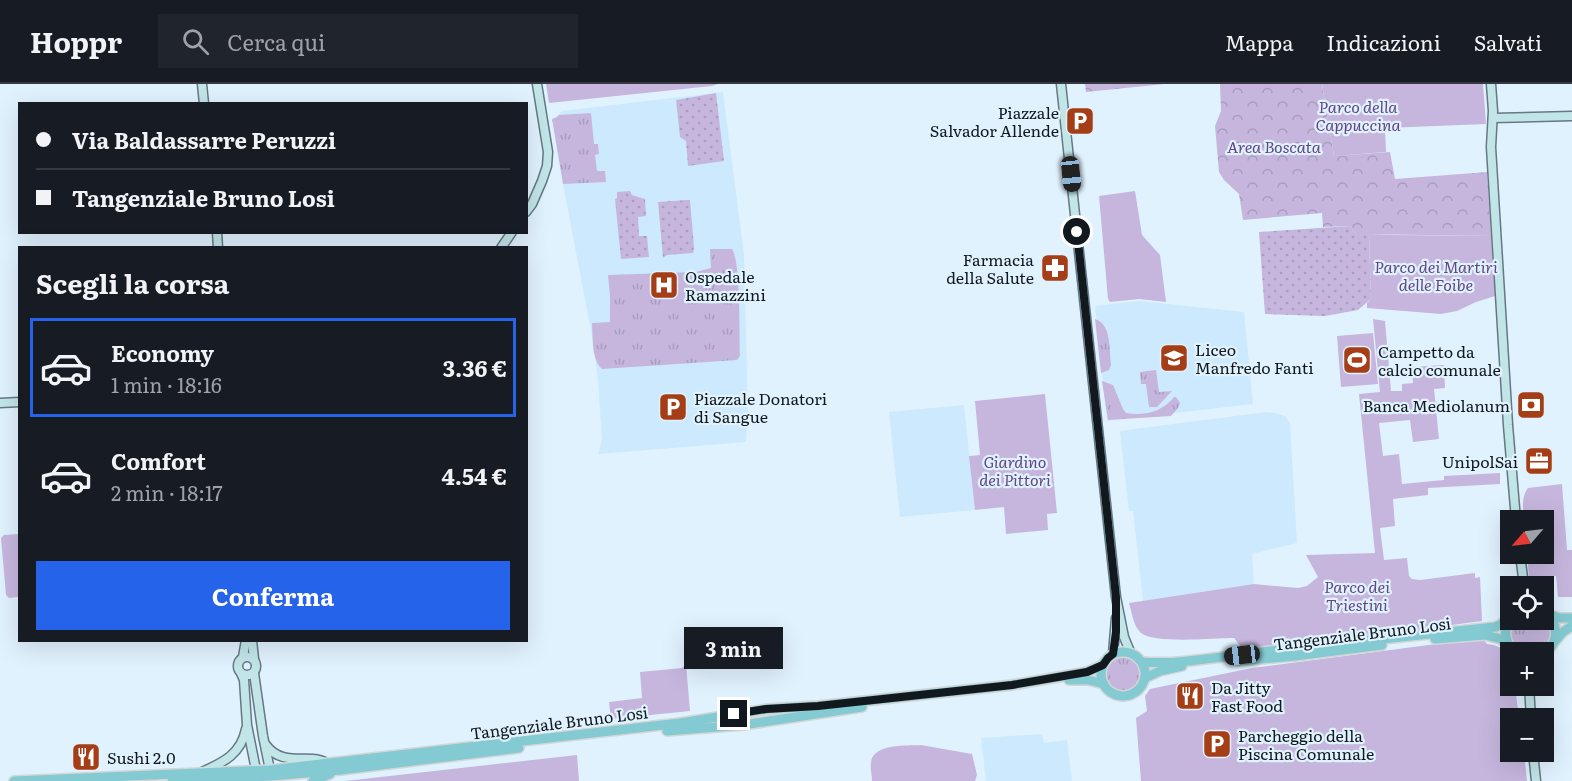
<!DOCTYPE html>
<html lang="it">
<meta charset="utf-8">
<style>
:root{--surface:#171b24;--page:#20242c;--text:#f1f3f6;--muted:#9ea1a6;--line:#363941;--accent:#2563eb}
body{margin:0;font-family:Literata,serif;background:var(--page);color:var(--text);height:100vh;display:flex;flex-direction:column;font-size:22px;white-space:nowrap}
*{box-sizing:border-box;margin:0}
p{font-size:20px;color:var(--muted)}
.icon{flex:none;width:33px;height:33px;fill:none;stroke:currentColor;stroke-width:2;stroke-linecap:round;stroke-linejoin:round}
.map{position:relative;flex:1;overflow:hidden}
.side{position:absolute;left:18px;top:162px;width:510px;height:396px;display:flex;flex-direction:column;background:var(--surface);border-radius:0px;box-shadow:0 6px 24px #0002}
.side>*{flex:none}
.top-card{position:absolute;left:18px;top:18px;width:510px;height:132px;border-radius:0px;box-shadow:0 6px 24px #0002;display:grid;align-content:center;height:132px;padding:0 18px;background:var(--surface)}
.needle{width:39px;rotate:242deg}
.controls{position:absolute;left:1500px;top:426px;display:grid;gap:12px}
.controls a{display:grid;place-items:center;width:54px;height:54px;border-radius:0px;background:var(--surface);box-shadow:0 6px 24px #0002;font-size:30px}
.end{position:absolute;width:27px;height:27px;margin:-14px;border:8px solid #11191e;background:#fff;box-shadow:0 0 0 3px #fff}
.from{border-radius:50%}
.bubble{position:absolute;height:42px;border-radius:0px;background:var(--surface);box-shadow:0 6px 24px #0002;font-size:20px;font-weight:700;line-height:42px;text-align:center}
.car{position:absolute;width:18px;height:36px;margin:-18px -9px;border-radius:8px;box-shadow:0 0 4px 2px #0007;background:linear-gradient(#222 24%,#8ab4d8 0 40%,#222 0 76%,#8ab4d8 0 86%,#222 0)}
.top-card b{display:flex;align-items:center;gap:21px;height:57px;font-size:22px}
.top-card b+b{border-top:2px solid var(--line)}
.top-card i{width:15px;height:15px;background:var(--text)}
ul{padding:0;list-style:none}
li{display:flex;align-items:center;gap:18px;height:99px;margin:0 12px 9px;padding:0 6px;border:3px solid transparent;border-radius:0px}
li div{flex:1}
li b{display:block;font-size:22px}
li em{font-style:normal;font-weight:700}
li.current{border-color:var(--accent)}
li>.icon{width:54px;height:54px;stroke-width:1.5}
h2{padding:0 18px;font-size:27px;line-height:72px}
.action{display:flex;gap:12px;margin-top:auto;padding:12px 18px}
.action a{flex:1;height:69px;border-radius:0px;background:var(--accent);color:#fff;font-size:24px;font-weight:700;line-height:69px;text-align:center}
header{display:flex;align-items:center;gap:36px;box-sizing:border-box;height:84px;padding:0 30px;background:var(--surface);border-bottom:2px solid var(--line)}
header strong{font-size:28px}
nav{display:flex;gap:33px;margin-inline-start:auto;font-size:21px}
.search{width:420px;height:54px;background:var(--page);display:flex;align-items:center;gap:15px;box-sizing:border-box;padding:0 21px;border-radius:0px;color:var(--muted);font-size:22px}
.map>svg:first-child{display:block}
</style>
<header>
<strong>Hoppr</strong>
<div class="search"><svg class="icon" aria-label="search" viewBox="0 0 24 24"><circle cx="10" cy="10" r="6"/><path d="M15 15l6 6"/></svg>Cerca qui</div>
<nav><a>Mappa</a><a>Indicazioni</a><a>Salvati</a></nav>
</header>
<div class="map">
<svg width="1572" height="697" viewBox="0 0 1572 697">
<defs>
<pattern id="grass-tufts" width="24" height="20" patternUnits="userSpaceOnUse" patternTransform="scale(1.5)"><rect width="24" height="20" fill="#c6b6de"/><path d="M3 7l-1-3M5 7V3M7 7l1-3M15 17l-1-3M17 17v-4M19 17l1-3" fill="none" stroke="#a99cbe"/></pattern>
<pattern id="forest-crowns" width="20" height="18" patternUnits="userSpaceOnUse" patternTransform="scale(1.5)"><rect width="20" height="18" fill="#c6b6de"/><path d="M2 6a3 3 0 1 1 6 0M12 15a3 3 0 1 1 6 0" fill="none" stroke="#a99cbe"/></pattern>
<pattern id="garden-dots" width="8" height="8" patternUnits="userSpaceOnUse" patternTransform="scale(1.5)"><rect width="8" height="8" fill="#c6b6de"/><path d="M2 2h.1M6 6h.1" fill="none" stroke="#a99cbe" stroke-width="1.8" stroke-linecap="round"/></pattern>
</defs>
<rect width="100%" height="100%" fill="#e0f2fe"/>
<!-- built -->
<g fill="#cde9fd">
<polygon points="723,8 744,171 748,330 746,358 598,370 602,356 598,296 593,257 563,100 561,76 552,35 557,33 562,27"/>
<polygon points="1139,217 1244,228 1253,320 1107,337 1095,222"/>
<polygon points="964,321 975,426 900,433 889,328"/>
<polygon points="1266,328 1275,329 1285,332 1290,339 1297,459 1252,470 1254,500 1143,517 1133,427 1129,427 1120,347"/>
<polygon points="1042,650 1044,659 1067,656 1072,697 986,697 981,654"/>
</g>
<!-- grass -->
<g fill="url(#grass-tufts)">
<polygon points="591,29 594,60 598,60 599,70 595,71 597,87 605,87 606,98 563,100 552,35 557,33 559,31"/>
<path d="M710,165H732C741,178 739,251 740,272L737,276L602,285C591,275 593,253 592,239L610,238V212L608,191L696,188L711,184Z"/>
<path d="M1095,235C1112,240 1109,266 1111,281L1109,286L1101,289Z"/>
<polygon points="1156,286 1159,308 1172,307 1157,323 1149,323 1146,300 1141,300 1140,288"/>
<path d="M1102,297L1113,301L1123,325L1126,329C1145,332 1162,328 1174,313H1176L1180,319L1178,324L1171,332L1108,336Z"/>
<path d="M1544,532C1549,539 1553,546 1551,554C1542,584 1496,564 1516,536H1544Z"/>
<circle cx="1123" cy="590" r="18"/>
</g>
<!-- forest -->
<g fill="url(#forest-crowns)">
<polygon points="1085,0 1165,0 1086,8"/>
<polygon points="1220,0 1322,0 1334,72 1390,68 1395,95 1487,88 1491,152 1357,150 1350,142 1323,143 1322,129 1243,136 1239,110 1224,96 1219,88 1215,42 1221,27"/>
</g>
<!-- park -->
<g fill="#c6b6de">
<polygon points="546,0 718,0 712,2 549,19"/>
<polygon points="1322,0 1483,0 1486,40 1385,44 1386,68 1334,72"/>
<polygon points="1135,107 1142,151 1160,171 1166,218 1139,215 1110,218 1108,215 1099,112"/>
<polygon points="1369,150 1395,151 1491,152 1495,212 1476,218 1457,227 1441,230 1367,224 1367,219 1371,215"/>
<path d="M1373,235L1385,237L1391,307H1402V300L1413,299L1412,283L1444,281L1445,304L1434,305L1439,355L1413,358L1410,336L1379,339L1383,372L1399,370L1402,400L1444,396V392L1500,389V400L1428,404V411L1393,415L1395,442L1380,444L1384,476L1407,474L1409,492L1412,495L1420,496L1475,489V494L1480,493L1482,537L1309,560L1242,564L1234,554C1214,554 1155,560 1141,549C1133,542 1132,528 1129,519L1254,500L1298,504L1307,502L1318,493L1306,471L1375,469L1359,310L1380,308Z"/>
<polygon points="1373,249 1378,300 1341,303 1337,252"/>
<polygon points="1045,310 1057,429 1047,430 1048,446 1006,450 1004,423 975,426 969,372 980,371 975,317"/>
<path d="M1562,400L1567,466H1572V513H1558L1556,492L1529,494L1527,470H1544V436H1524C1523,425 1521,413 1528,404Z"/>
<polygon points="19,450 19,513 9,514 6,511 1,454 4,451"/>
<path d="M1482,554L1487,560C1514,563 1510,580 1510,602H1515L1519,634H1510V668H1524L1527,697H1141L1136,634L1147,627L1145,612L1150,605L1252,584Z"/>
<polygon points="686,580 690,627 611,635 609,618 642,614 640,588 682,584"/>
<path d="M921,661L972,670L977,691L975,697H872C872,691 870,684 871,678C874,659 907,662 921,661Z"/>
<polygon points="577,671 579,697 345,697"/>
</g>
<!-- garden -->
<g fill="url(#garden-dots)">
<polygon points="716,9 724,77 688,82 686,57 680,53 676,16"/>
<polygon points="630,107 632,111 645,115 646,132 638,133 639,152 647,152 649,173 621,175 615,115 617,114 617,108"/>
<polygon points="687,116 690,116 694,163 693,169 667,171 663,174 658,118"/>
<polygon points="1350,142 1357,150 1369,150 1371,215 1358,226 1325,232 1265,230 1259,148"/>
</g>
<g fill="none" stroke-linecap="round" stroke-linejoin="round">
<!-- secondary casing -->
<g stroke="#657885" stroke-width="11">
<g id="secondary">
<polyline points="202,0 204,20"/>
<polyline points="1061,0 1116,513 1124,553 1131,570"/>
<polyline points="1491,0 1493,27 1491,63 1508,341 1516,436"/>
<polyline points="1493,34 1572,32"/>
<polyline points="526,128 532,120 542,97 547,82 548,68 537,0"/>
<polyline points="217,148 218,164"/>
<polyline points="501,164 512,148"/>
<polyline points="0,319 20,318"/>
<polyline points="1520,470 1524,502"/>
<polyline points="252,556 254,575"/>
<polyline points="1113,570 1116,534"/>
<circle cx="247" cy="582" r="9"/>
<polyline points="243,573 246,556"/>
<polyline points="241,589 244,596 247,641 256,686"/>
<polyline points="254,589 263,652 270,686"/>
<polyline points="1529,602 1531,634"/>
<path d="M266,661C278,678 297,674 314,675C319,675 324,678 328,679"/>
<polyline points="1533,668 1536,697"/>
<path d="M202,688C224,678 241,670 246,645"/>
</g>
</g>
<!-- primary casing -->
<g stroke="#d4d6d6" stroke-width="12">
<g id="primary">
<path d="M1544,527C1559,539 1560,558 1544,570"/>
<polyline points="1548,530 1559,534 1572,534"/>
<path d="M1509,536C1503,548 1505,559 1515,568"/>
<polyline points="1435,555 1485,551 1501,555 1510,563"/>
<polyline points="1555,557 1563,548 1572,542"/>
<circle cx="1123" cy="590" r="22"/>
<polyline points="1238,577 1295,572 1382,561"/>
<path d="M1142,578C1180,581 1222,572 1261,568C1339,560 1417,551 1495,543L1500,541L1510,533"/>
<polyline points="1145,594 1160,587 1182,582"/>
<polyline points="1069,596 1088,596 1104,600"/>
<polyline points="667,647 743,641 862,623"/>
<polyline points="14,697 270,686 329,679 680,639 767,625 818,622 1012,601 1087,588 1103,581"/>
<polyline points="172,697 271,692 341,686 519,664"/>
<polyline points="313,697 330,690"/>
</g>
</g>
<!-- secondary -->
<use href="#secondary" stroke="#c2e5e8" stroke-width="8"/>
<!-- primary -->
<use href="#primary" stroke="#84cad2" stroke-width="9"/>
</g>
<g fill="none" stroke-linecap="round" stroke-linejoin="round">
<!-- route -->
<polyline stroke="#11191e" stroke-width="8" points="734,630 766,625 818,622 1012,601 1087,588 1103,581 1108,574 1113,570 1116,548 1116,513 1077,148"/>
</g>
<!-- icons -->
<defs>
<g id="parking-square" transform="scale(1.5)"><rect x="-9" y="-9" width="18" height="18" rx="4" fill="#a53e17" stroke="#e0f2fe"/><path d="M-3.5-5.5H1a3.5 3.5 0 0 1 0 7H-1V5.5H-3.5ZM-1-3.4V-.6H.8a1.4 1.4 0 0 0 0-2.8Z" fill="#fff"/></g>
<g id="pharmacy-square" transform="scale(1.5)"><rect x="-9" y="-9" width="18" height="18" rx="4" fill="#a53e17" stroke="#e0f2fe"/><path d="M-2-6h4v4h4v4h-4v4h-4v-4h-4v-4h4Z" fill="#fff"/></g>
<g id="hospital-square" transform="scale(1.5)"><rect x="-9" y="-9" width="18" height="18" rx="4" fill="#a53e17" stroke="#e0f2fe"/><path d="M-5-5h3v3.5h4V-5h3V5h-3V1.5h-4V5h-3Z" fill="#fff"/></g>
<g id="school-square" transform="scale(1.5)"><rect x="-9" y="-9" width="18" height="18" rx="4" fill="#a53e17" stroke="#e0f2fe"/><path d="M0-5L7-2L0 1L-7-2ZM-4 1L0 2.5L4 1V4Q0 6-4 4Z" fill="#fff"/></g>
<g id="stadium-square" transform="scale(1.5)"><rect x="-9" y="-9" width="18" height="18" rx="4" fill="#a53e17" stroke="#e0f2fe"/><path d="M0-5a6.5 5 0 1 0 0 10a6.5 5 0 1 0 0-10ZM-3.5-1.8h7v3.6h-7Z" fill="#fff"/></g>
<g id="bank-square" transform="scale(1.5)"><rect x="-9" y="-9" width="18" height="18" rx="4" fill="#a53e17" stroke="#e0f2fe"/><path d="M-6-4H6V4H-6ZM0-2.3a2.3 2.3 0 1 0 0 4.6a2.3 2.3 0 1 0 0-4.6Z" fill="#fff"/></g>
<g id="office-square" transform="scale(1.5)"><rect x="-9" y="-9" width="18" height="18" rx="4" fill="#a53e17" stroke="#e0f2fe"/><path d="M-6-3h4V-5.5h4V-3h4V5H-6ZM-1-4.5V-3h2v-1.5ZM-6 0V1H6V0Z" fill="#fff"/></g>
<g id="restaurant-square" transform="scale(1.5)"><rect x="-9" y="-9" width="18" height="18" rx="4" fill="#a53e17" stroke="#e0f2fe"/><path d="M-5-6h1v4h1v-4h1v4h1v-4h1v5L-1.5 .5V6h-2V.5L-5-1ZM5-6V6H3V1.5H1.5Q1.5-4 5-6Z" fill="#fff"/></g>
</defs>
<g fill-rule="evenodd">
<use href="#parking-square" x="1080" y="37"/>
<use href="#pharmacy-square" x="1055" y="184"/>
<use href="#hospital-square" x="664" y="201"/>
<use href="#school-square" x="1174" y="274"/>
<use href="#stadium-square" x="1357" y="276"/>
<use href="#bank-square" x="1531" y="321"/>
<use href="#parking-square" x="673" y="323"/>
<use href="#office-square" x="1539" y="377"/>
<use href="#restaurant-square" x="1190" y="612"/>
<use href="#parking-square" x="1217" y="660"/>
<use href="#restaurant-square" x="86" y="673"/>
</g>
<g text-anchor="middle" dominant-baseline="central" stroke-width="4.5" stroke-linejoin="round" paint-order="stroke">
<!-- park labels -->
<g font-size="16" font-style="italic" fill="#634687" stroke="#e0f2fe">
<text x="1358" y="22">Parco della<tspan x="1358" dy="18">Cappuccina</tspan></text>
<text x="1274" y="62">Area Boscata</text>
<text x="1436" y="182">Parco dei Martiri<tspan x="1436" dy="18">delle Foibe</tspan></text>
<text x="1015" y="377">Giardino<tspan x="1015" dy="18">dei Pittori</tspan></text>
<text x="1357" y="502">Parco dei<tspan x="1357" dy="18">Triestini</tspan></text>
</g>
<!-- poi labels -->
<g font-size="16" fill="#11191e" stroke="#e0f2fe" text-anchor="start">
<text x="1059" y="28" text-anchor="end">Piazzale<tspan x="1059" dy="18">Salvador Allende</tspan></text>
<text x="1034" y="175" text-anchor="end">Farmacia<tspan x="1034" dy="18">della Salute</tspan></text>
<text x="685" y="192">Ospedale<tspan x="685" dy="18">Ramazzini</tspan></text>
<text x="1195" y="265">Liceo<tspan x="1195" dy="18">Manfredo Fanti</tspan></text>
<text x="1378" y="267">Campetto da<tspan x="1378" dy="18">calcio comunale</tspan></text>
<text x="694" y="314">Piazzale Donatori<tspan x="694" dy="18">di Sangue</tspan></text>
<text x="1510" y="321" text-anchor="end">Banca Mediolanum</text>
<text x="1518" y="377" text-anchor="end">UnipolSai</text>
<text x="1211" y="603">Da Jitty<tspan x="1211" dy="18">Fast Food</tspan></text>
<text x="1238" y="651">Parcheggio della<tspan x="1238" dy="18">Piscina Comunale</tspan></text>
<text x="107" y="673">Sushi 2.0</text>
</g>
<!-- street labels -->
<g font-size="16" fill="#11191e" stroke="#e0f2fe">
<text transform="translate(1362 549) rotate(-7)">Tangenziale Bruno Losi</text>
<text transform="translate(559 638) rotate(-7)">Tangenziale Bruno Losi</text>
</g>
</g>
</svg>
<div class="controls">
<a><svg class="needle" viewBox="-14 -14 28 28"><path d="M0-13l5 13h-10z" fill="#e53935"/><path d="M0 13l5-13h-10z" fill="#9ea1a6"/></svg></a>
<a><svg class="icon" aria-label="locate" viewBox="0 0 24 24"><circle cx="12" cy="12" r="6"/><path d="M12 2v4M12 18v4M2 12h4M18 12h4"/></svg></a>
<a>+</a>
<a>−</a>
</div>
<i class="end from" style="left:1077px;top:148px"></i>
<i class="end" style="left:734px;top:630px"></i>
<div class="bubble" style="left:684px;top:543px;width:99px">3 min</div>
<i class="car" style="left:1071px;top:90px;rotate:174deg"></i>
<i class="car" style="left:1242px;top:571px;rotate:263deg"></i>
<div class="top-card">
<b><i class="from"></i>Via Baldassarre Peruzzi</b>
<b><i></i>Tangenziale Bruno Losi</b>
</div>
<section class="side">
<h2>Scegli la corsa</h2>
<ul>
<li class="current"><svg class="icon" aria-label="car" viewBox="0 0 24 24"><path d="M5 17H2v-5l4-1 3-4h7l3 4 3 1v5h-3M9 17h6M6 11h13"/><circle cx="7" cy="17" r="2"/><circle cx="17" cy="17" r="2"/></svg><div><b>Economy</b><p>1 min · 18:16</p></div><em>3.36 €</em></li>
<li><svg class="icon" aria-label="car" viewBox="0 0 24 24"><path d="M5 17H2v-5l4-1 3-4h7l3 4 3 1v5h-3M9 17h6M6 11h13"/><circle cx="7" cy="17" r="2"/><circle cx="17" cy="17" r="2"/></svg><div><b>Comfort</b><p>2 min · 18:17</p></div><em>4.54 €</em></li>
</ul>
<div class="action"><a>Conferma</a></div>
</section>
</div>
